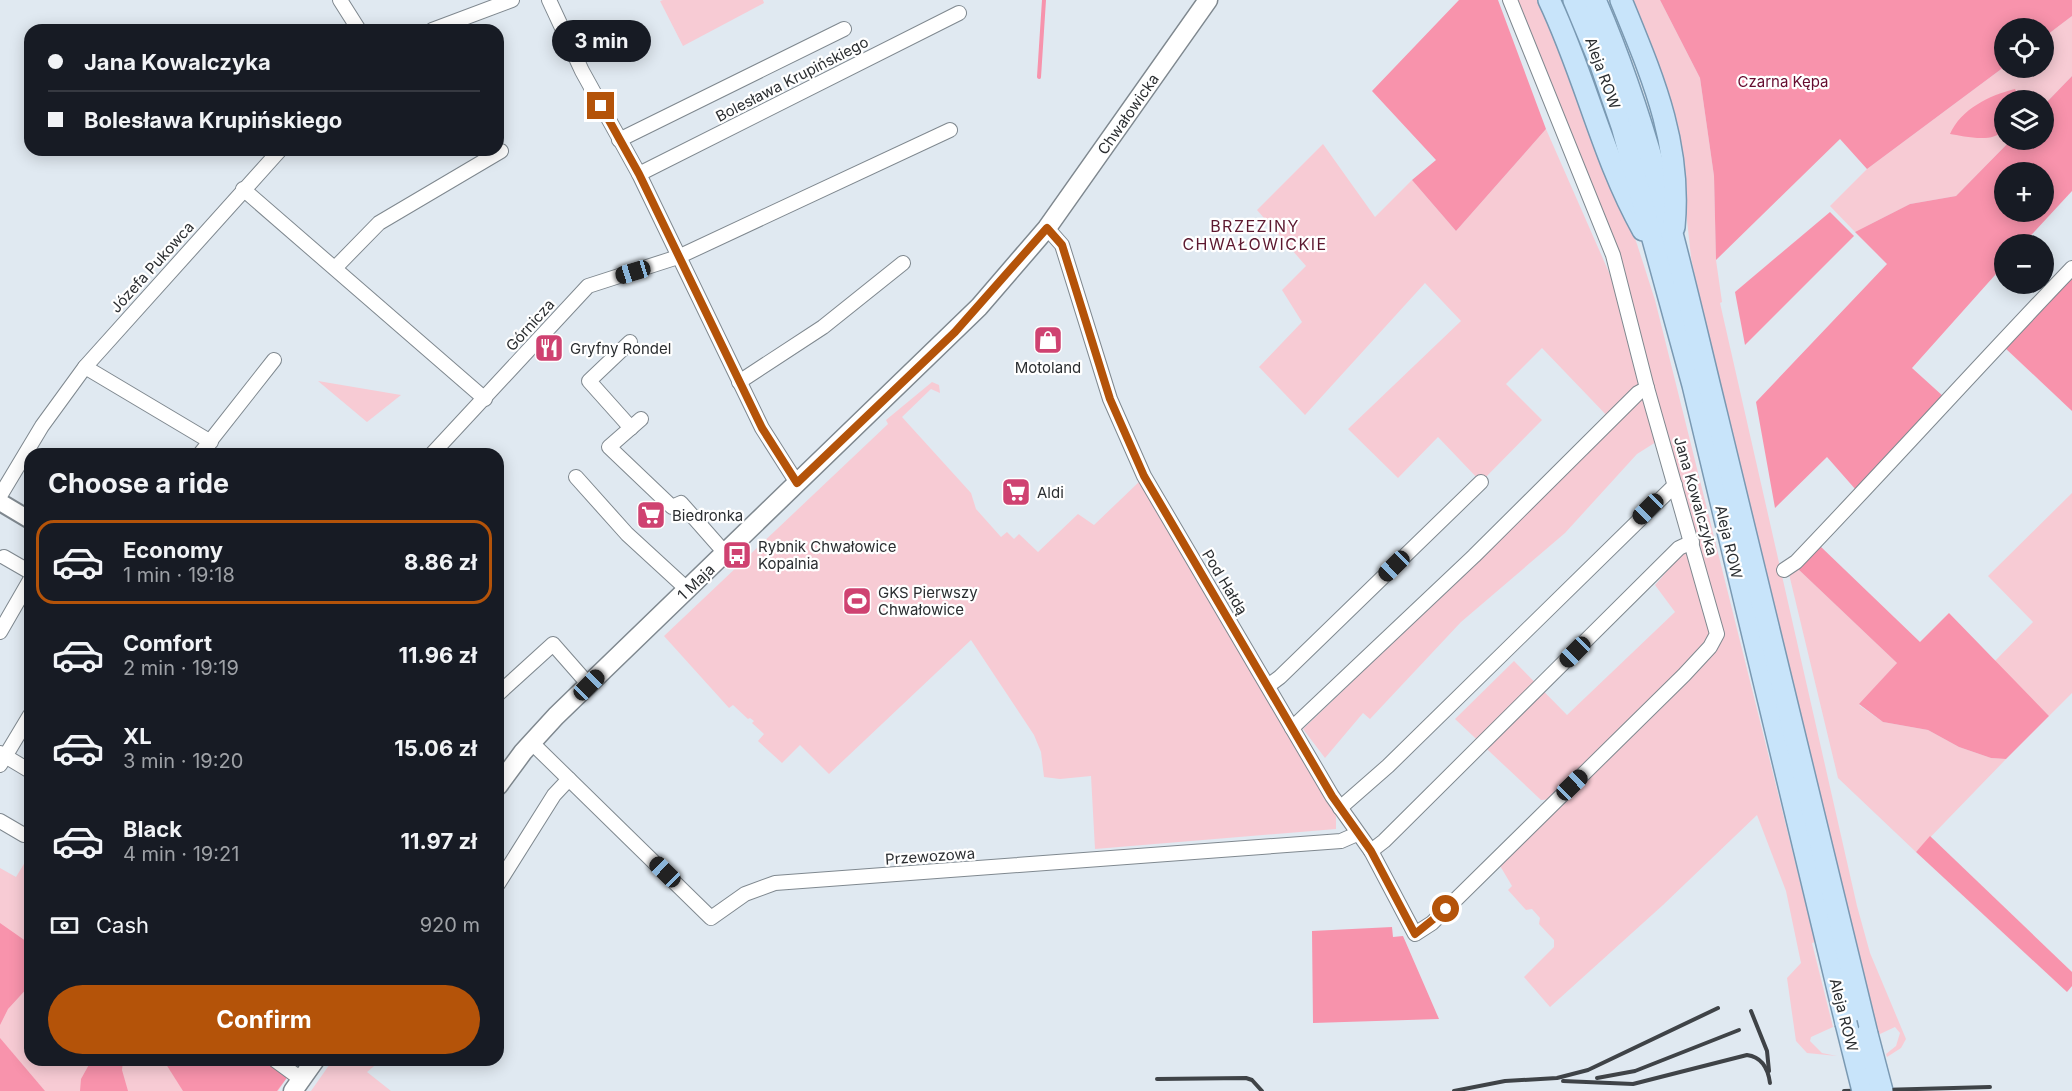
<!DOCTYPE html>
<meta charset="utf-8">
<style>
:root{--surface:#171b24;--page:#242831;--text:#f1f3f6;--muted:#9ea1a6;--line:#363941;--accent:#b45309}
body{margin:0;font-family:Inter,sans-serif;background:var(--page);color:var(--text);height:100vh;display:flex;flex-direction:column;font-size:22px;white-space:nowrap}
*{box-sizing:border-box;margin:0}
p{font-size:20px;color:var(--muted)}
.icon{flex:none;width:33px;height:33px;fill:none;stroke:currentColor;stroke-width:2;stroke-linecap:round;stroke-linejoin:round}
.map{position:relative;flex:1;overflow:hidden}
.side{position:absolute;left:24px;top:448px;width:480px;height:618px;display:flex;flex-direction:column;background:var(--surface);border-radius:18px;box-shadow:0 3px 15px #0003}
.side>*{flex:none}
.top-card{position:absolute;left:24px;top:24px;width:480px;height:132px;border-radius:18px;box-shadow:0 3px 15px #0003;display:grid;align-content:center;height:132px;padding:0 24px;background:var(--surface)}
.tools{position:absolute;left:1994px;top:18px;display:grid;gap:12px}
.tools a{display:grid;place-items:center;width:60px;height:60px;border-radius:50%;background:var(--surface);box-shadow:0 3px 15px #0003;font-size:30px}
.end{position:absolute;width:27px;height:27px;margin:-14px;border:8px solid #b45309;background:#fff;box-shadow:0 0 0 3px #fff}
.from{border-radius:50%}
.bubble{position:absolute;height:42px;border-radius:21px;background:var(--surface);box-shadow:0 3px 15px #0003;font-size:20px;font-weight:700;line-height:42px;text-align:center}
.car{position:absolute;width:18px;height:36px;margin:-18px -9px;border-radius:8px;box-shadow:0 0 4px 2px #0007;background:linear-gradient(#222 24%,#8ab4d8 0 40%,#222 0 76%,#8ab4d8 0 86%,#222 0)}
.top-card b{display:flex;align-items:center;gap:21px;height:57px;font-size:22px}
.top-card b+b{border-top:2px solid var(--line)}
.top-card i{width:15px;height:15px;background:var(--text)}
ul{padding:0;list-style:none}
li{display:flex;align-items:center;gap:18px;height:84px;margin:0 12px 9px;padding:0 12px;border:3px solid transparent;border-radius:18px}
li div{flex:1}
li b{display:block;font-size:22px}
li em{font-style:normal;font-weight:700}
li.current{border-color:var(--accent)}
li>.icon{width:54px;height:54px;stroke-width:1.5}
h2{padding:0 24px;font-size:27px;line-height:72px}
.pay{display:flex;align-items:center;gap:15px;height:66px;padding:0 24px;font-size:22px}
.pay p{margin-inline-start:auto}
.primary-button{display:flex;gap:12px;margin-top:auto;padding:12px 24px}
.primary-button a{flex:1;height:69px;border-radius:36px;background:var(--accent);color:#fff;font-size:24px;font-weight:700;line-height:69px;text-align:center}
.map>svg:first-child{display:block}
</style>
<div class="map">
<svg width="2072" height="1091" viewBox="0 0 2072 1091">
<rect width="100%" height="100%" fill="#e0e9f1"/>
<!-- green -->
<g fill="#f7cbd4">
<polygon points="663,0 763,0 764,3 683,46 660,1"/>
<polygon points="1514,0 1543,0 1637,244 1655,300 1815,942 1812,943 1833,1027 1811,1037 1810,1041 1822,1053 1837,1056 1807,1053 1796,1041 1787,978 1801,963 1786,891 1757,815 1663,905 1550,1007 1524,977 1554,947 1554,940 1539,924 1540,918 1532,909 1526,910 1508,890 1512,886 1499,864 1564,798 1541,800 1455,719 1514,661 1567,715 1675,612 1655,585 1692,542 1626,290"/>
<polygon points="1628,0 1660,0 1700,78 1714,176 1716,260 1722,302 1720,303 1857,906 1870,953 1906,1039 1901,1048 1887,1057 1886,1054 1896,1046 1900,1033 1895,1027 1880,1034 1876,1031 1699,297 1691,257 1682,174"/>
<polygon points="2072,16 2072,76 2043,106 2043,100 2004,100 2004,140 2011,140 1956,196 1910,204 1855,232 1830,206 1867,169 2004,67 2043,68 2043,38"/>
<polygon points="1546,129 1611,277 1656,442 1637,454 1565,533 1461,622 1370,719 1363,713 1325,758 1303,729 1436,601 1612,421 1542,348 1506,384 1542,420 1481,482 1438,437 1398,478 1348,429 1461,321 1425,283 1305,415 1259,367 1302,322 1282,290 1306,266 1257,210 1323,144 1375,217 1412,180 1456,231"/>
<polygon points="318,381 401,395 367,422"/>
<polygon points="932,382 939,385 940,393 931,389 902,417 971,493 976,509 1001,537 1007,532 1014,539 1019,534 1038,552 1078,514 1094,525 1140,481 1336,816 1336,829 1095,849 1091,776 1060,779 1044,777 1041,752 1034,735 971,640 829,774 800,745 782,763 758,741 764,734 752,723 754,721 750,718 748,719 733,705 729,708 664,636 888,424 886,420"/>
<polygon points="2072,493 2072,693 2049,716 1994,662 2033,622 1988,576"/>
<polygon points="1797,568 1897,663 1859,705 1883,722 1928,730 1959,747 1991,758 2006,759 1916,852 1838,778 1789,574"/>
<polygon points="30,854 30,1060 298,1061 278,1091 0,1091 0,868 16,877"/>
<polygon points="332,1061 380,1061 367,1072 391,1091 311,1091"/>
</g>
<!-- forest -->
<g fill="#f893ac" fill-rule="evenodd">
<polygon points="1459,0 1498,0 1546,129 1456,231 1412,180 1436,160 1372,91"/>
<polygon points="1660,0 2072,0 2072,16 2043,38 2043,28 2004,28 2004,67 1867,169 1840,139 1716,260 1714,176 1700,78"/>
<path d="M2072,76V191L2023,244H2004V265L1912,368L1944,397L1856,490L1827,457L1775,508L1756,402L1887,264L1855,232L1910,204L1956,196L2011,140H2043V106ZM2004,172H2043V212H2004Z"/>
<path d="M2015,89L2020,100H2004C2004,108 2007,124 2003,130C1994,144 1963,136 1950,134C1961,109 1990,95 2015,89Z"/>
<polygon points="1830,212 1854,236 1745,345 1735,292"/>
<polygon points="2072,275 2072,411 2004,347"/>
<polygon points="1819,545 1920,642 1949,613 2049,716 2006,759 1991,758 1959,747 1928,730 1883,722 1859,704 1897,663 1797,568"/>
<polygon points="1930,836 2072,972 2072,986 2067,992 1916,852"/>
<polygon points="0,923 30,944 30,985 8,1009 0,1025"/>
<polygon points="0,1038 45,1091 0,1091"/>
<polygon points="91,1061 123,1061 122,1070 128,1091 80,1091 81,1079"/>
<polygon points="164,1061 268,1061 289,1075 277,1091 183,1091"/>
</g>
<!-- water -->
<polygon fill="#f793ac" points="1392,927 1393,937 1403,936 1439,1019 1313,1023 1312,931"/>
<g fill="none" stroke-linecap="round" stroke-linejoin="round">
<!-- stream -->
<polyline stroke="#f793ac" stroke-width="4" points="1039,77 1044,0"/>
<!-- minor casing -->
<g stroke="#7f888f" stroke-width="16">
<g id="minor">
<polyline points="340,0 359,30"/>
<polyline points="549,0 582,71 639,174 762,428 797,483"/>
<polyline points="432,30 512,0"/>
<polyline points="619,140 844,29"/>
<polyline points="639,174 959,13"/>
<polyline points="243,189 485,399"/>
<polyline points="1047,228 1062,245 1110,399 1144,476 1332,796 1371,851 1415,934 1432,923 1684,675 1710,647 1717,634 1647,388 1613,255 1510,0"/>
<polyline points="335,268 379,223 501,151"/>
<polyline points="630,342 589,381 631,428"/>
<polyline points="85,367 211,442"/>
<polyline points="739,382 823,327 903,263"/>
<polyline points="641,419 609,447 672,507 681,503 725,553"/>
<polyline points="200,454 274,360"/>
<polyline points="432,454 588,286 678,257 950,130"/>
<polyline points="576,477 627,534 688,590"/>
<polyline points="0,496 42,426 85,367 280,150"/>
<polyline points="4,557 30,572"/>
<path d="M1784,570L1796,562C1889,465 1979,365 2072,268"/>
<polyline points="0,632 30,580"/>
<polyline points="1268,686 1280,677 1481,482"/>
<polyline points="498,694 553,644 589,685"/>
<polyline points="1292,728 1474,556 1638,393 1647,388"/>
<polyline points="531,742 711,918 745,894 775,883 1341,841 1357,834"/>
<polyline points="0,753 30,771"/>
<polyline points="0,765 30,715"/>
<polyline points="1340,808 1388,766 1675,485"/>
<polyline points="0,821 24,835"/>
<polyline points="1371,851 1384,841 1679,548 1692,542"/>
<polyline points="498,884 554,795 569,779"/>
<polyline points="275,1060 301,1079"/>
</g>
</g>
<!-- tertiary casing -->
<g stroke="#7f888f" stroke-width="20">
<polyline id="tertiary" points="0,502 30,520"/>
</g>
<!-- secondary casing -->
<g stroke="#7f888f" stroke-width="21">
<g id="secondary">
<polyline points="498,786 523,752 556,716 979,307 1047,228 1208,0"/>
<polyline points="293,1091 315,1060"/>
</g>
</g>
<!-- primary casing -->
<g stroke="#7a99b2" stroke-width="24">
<g id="primary">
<path d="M1549,0C1585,75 1602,157 1643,230"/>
<polyline points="1574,0 1601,65 1622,126 1693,385 1846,1023"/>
<path d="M1595,0C1652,131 1682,274 1716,412C1767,619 1815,827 1867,1034"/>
<path d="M1621,0C1652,76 1682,143 1674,227"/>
</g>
</g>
<!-- minor -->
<use href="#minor" stroke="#fff" stroke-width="14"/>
<!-- tertiary -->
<use href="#tertiary" stroke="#fff" stroke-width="16"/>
<!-- secondary -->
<use href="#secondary" stroke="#fff" stroke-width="18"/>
<!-- primary -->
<use href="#primary" stroke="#c8e4fa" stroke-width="21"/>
<!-- rail -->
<g stroke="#3f4347" stroke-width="4">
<polyline points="1751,1011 1767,1051 1769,1071"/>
<polyline points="1597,1078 1635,1071 1739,1030"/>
<polyline points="1157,1079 1246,1078 1252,1080 1262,1091"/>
<path d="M1563,1081L1633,1084L1747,1055C1762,1057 1768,1068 1770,1083"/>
<polyline points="1454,1091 1505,1081 1557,1078 1588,1070 1718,1008"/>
<polyline points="1844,1091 1990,1087"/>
</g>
<!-- primary-bridge casing -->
<g stroke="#7a99b2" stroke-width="24" stroke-linecap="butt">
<g id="primary-bridge">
<polyline points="1846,1023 1863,1091"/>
<polyline points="1867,1034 1882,1091"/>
</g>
</g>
<!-- primary-bridge -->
<use href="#primary-bridge" stroke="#c8e4fa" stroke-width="21"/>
</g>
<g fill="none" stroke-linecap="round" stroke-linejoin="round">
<!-- route -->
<polyline stroke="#b45309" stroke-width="8" points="601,106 639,174 762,428 797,483 955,332 1047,228 1062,245 1110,399 1144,476 1332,796 1371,851 1415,934 1446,909"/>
</g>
<!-- icons -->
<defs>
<g id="shop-square" transform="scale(1.5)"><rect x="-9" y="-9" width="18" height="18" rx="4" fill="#cf4271" stroke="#fff"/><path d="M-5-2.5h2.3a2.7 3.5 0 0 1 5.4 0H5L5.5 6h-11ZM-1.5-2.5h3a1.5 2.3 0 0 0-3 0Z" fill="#fff"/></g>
<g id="restaurant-square" transform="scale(1.5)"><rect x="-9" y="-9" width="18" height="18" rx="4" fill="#cf4271" stroke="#fff"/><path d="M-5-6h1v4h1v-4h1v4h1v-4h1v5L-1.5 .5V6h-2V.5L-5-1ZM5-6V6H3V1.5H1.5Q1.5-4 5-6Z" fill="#fff"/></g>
<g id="supermarket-square" transform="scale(1.5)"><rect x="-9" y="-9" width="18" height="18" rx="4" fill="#cf4271" stroke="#fff"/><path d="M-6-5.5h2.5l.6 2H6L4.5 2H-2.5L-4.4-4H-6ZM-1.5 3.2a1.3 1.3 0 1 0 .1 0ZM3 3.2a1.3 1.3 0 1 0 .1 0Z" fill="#fff"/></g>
<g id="bus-square" transform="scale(1.5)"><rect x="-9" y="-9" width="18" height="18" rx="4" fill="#cf4271" stroke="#fff"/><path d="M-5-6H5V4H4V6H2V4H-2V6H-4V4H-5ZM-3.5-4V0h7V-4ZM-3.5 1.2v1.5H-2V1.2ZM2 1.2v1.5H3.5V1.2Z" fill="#fff"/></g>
<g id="stadium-square" transform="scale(1.5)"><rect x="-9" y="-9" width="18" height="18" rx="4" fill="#cf4271" stroke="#fff"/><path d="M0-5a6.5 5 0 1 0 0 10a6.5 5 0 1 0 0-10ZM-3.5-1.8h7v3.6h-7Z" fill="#fff"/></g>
</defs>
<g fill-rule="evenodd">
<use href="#shop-square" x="1048" y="340"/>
<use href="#restaurant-square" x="549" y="348"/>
<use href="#supermarket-square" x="1016" y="492"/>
<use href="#supermarket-square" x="651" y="515"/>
<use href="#bus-square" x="737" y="555"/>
<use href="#stadium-square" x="857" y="601"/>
</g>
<g text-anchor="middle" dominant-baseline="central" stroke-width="4.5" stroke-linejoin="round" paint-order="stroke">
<!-- street labels -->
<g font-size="15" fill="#2b2e31" stroke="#fff">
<text transform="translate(1603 73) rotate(70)">Aleja ROW</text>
<text transform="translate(792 79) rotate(-27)">Bolesława Krupińskiego</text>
<text transform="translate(1128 114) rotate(-55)">Chwałowicka</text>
<text transform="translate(152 267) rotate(-48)">Józefa Pukowca</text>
<text transform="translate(530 325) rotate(-48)">Górnicza</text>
<text transform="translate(1696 496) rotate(74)">Jana Kowalczyka</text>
<text transform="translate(1729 542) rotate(77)">Aleja ROW</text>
<text transform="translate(696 582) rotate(-44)">1 Maja</text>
<text transform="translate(1225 582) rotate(59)">Pod Hałdą</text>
<text transform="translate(930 856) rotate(-4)">Przewozowa</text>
<text transform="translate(1844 1015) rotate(76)">Aleja ROW</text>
</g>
<!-- park labels -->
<g font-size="15" fill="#660c2f" stroke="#fff">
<text x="1783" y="81">Czarna Kępa</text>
</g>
<!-- poi labels -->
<g font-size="15" fill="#2b2e31" stroke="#fff" text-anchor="start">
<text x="570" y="348">Gryfny Rondel</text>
<text x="1048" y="367" text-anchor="middle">Motoland</text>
<text x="1037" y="492">Aldi</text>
<text x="672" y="515">Biedronka</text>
<text x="758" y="546">Rybnik Chwałowice<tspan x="758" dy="17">Kopalnia</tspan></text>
<text x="878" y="592">GKS Pierwszy<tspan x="878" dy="17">Chwałowice</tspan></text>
</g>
<!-- neighbourhood labels -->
<g font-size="16" letter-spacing="1.5" fill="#5c182f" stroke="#fff">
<text x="1255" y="226">BRZEZINY<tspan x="1255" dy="18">CHWAŁOWICKIE</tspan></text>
</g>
</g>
</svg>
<div class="tools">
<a><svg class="icon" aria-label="locate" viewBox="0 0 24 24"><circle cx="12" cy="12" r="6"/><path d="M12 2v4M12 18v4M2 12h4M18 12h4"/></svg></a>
<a><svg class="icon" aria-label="layers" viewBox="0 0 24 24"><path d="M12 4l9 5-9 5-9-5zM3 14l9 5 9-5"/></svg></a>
<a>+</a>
<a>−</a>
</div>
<i class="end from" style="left:1446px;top:909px"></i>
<i class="end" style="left:601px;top:106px"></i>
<div class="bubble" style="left:552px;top:20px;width:99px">3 min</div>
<i class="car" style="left:633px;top:272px;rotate:253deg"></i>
<i class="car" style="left:1648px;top:509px;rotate:225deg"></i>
<i class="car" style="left:1394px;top:566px;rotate:226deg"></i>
<i class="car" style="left:1575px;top:652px;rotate:225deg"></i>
<i class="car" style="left:589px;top:685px;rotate:45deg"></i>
<i class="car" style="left:1572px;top:785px;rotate:46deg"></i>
<i class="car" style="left:665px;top:872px;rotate:314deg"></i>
<div class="top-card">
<b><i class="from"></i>Jana Kowalczyka</b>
<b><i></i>Bolesława Krupińskiego</b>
</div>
<section class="side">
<h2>Choose a ride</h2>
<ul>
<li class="current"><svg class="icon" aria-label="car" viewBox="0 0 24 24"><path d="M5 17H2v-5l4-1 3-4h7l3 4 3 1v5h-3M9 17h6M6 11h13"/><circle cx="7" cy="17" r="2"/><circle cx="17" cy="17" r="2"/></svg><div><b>Economy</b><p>1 min · 19:18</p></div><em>8.86 zł</em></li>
<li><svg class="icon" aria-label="car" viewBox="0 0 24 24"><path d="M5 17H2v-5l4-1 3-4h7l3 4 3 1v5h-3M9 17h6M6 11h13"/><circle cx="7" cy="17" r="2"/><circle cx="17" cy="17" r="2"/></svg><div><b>Comfort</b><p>2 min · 19:19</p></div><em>11.96 zł</em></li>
<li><svg class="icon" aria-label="car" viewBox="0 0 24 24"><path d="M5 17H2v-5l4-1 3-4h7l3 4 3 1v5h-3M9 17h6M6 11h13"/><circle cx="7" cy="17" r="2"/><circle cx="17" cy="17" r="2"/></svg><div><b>XL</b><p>3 min · 19:20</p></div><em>15.06 zł</em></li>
<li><svg class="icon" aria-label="car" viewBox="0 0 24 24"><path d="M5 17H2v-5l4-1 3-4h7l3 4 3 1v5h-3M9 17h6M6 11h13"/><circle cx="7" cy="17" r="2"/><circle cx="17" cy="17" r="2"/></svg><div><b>Black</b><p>4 min · 19:21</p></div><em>11.97 zł</em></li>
</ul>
<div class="pay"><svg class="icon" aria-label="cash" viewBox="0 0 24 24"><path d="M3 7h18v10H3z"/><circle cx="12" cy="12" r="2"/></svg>Cash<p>920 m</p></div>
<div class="primary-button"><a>Confirm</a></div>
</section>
</div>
